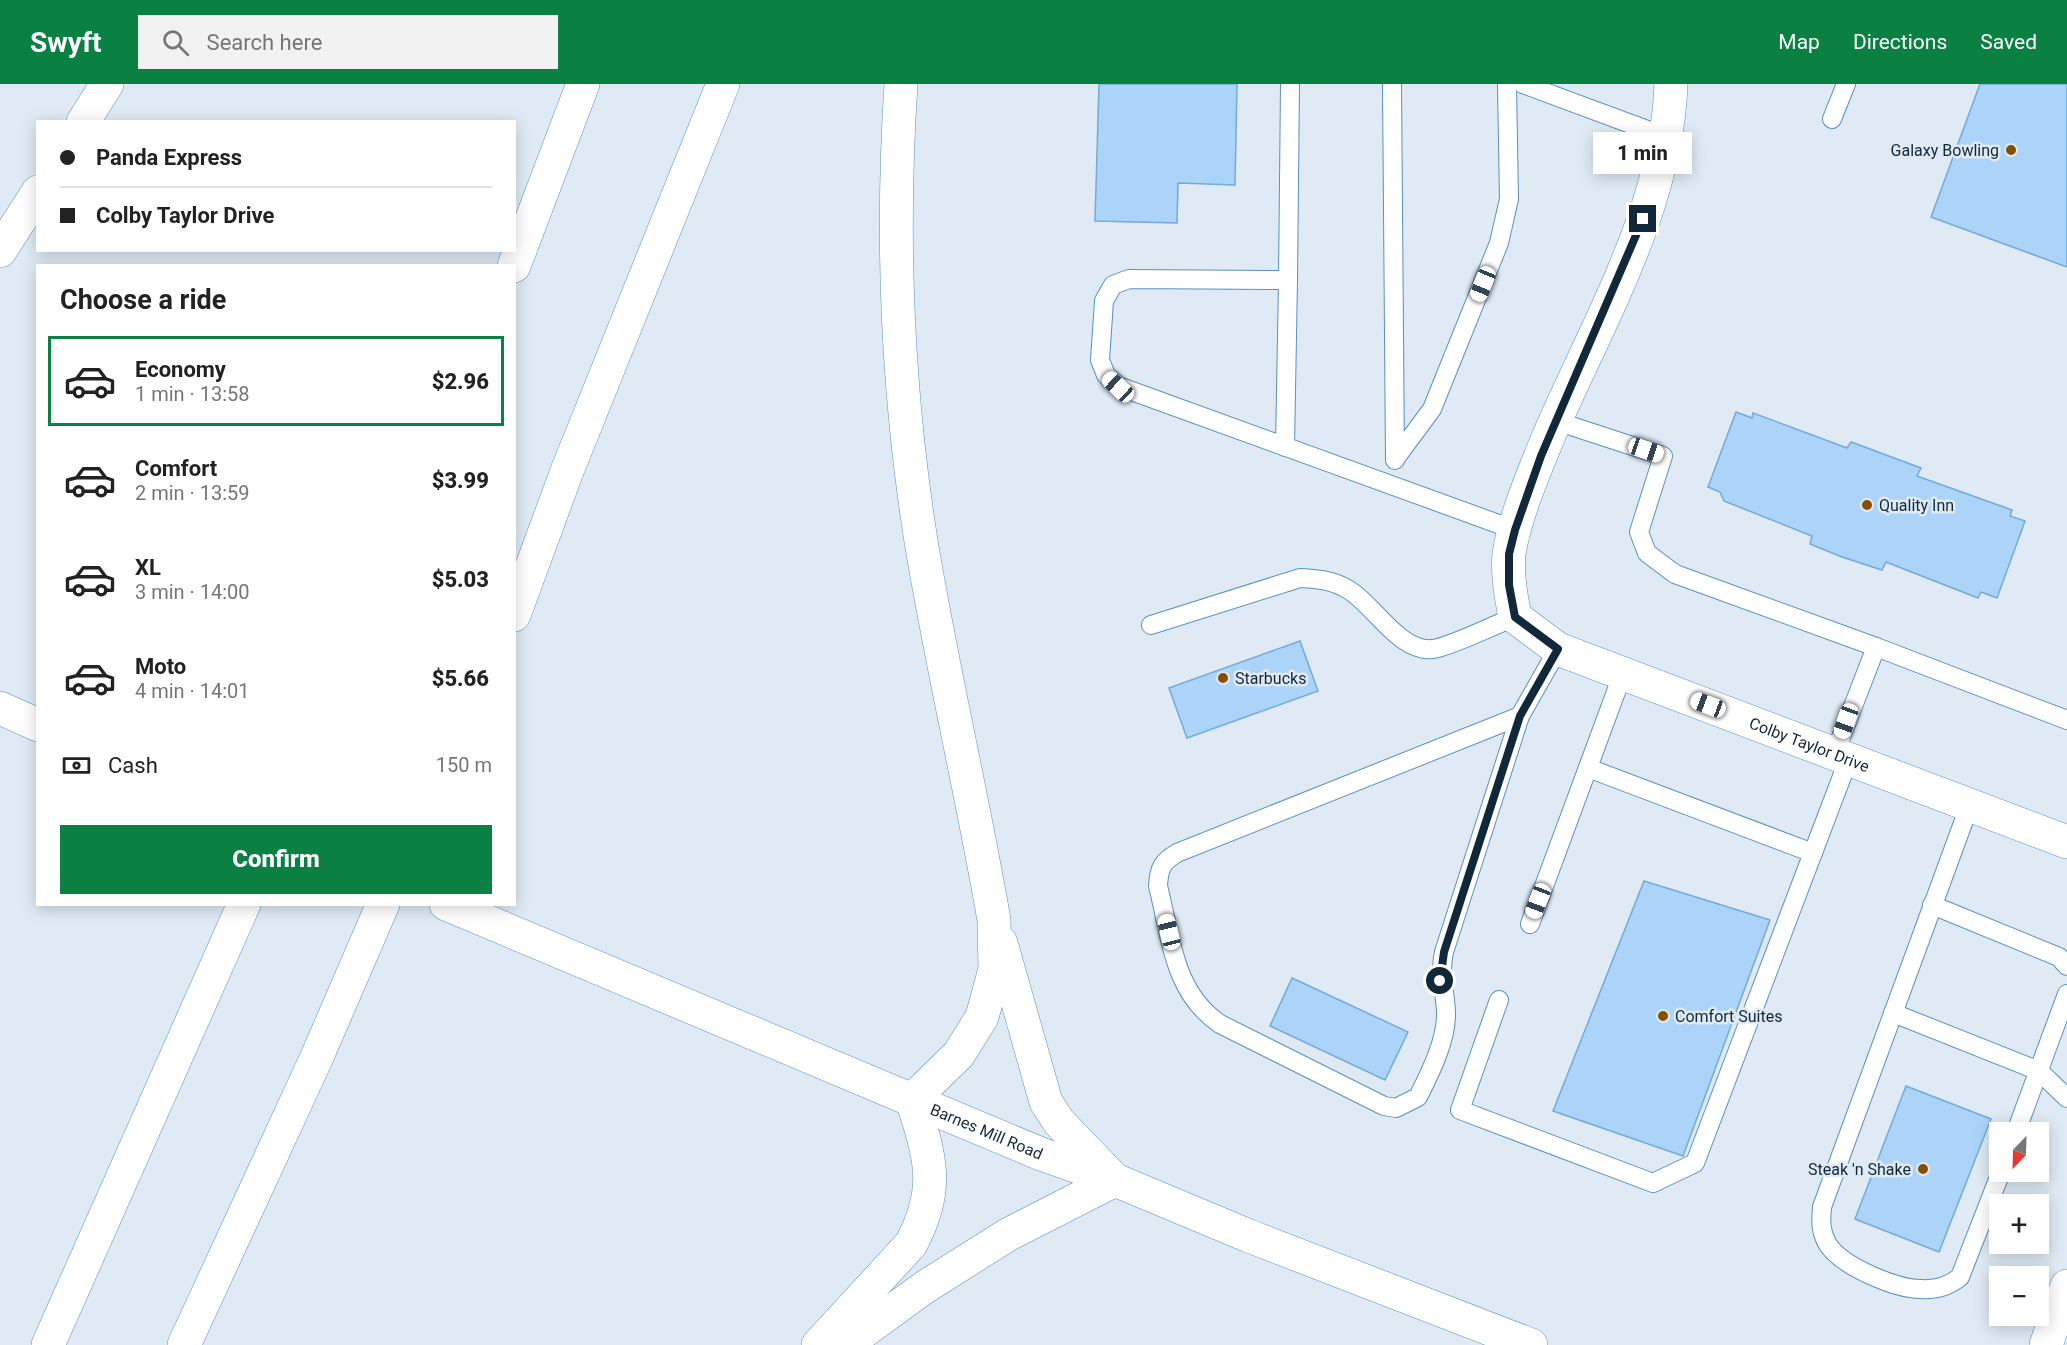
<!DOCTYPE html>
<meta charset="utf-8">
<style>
:root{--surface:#fff;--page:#f2f2f2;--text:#222;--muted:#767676;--line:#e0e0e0;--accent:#0b8043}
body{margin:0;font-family:Roboto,sans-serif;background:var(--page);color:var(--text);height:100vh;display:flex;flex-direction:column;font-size:22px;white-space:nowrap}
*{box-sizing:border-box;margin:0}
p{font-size:20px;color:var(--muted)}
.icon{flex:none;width:33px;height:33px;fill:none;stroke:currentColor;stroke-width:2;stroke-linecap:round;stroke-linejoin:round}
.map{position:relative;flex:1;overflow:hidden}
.side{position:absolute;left:36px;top:180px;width:480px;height:642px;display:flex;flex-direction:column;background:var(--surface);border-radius:0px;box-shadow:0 3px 15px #0003}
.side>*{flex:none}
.top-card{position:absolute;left:36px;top:36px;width:480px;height:132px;border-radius:0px;box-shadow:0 3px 15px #0003;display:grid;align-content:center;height:132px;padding:0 24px;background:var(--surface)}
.needle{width:39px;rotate:203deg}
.fabs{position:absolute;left:1989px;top:1038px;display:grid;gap:12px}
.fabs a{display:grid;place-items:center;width:60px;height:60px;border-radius:0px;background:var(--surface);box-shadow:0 3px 15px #0003;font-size:30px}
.end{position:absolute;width:27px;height:27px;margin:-14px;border:8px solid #11283b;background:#fff;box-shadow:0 0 0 3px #fff}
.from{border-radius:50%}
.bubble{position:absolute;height:42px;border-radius:0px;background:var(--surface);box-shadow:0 3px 15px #0003;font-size:20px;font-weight:800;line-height:42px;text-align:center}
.car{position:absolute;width:18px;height:36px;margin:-18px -9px;border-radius:8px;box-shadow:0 0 4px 2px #0007;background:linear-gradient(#fff 24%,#345 0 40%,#fff 0 76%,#345 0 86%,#fff 0)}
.top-card b{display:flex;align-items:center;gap:21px;height:57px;font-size:22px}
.top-card b+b{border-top:2px solid var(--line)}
.top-card i{width:15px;height:15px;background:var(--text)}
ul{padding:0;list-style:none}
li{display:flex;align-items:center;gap:18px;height:90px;margin:0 12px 9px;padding:0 12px;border:3px solid transparent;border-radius:0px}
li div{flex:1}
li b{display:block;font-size:22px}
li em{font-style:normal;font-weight:800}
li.current{border-color:var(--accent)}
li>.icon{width:54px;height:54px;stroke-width:1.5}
h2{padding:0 24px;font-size:27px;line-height:72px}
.pay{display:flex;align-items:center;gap:15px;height:66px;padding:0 24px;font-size:22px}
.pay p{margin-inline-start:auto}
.primary-button{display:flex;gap:12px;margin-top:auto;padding:12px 24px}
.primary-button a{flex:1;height:69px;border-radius:0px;background:var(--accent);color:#fff;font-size:24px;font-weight:800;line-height:69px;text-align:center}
header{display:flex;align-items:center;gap:36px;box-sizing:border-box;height:84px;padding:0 30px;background:var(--accent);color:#fff}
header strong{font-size:28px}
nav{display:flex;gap:33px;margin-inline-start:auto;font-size:21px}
.search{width:420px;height:54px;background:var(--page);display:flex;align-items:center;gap:15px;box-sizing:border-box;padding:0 21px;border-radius:0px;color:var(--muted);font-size:22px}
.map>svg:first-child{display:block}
</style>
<header>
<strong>Swyft</strong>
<div class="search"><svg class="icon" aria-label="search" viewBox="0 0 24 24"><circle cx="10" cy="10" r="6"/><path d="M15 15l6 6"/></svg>Search here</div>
<nav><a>Map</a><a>Directions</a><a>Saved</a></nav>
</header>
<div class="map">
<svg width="2067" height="1261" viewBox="0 0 2067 1261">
<rect width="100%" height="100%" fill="#dfeaf4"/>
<!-- building -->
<g fill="#acd4f9" stroke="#72aadb" stroke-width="1.5">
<polygon points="1099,0 1237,0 1235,101 1178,99 1177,139 1095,137"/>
<polygon points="1980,0 2067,0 2067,183 1931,133"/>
<polygon points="1736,328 1752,334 1753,329 1847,364 1851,358 1921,384 1917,392 2012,426 2010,432 2025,437 1997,514 1981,508 1978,514 1886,478 1882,486 1842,473 1810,460 1812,452 1724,417 1720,408 1708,403"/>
<polygon points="1300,557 1318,607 1187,654 1169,604"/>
<polygon points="1644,797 1770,836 1683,1072 1553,1027"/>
<polygon points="1292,894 1408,948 1385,996 1270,942"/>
<polygon points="1906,1002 1991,1035 1939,1168 1855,1135"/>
</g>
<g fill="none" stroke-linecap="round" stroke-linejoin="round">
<!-- lane casing -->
<g stroke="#5991c1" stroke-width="20">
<g id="lane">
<polyline points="1290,0 1288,196 1129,195 1113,201 1104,217 1100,276 1106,291 1118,302 1515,446"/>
<polyline points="1392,0 1395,376"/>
<polyline points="1523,0 1666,53"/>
<polyline points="1832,35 1846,0"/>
<polyline points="1556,337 1663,372 1639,448 1647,469 1675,490 1876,563"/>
<polyline points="1285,363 1288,196"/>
<polyline points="1395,375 1432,325 1499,159 1509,115 1507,0"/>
<path d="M1151,541L1300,494C1318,495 1333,496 1349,506C1374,521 1400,569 1433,565C1450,563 1496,540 1515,533"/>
<path d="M1520,632L1444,868C1439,892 1445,905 1446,928C1447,956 1430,989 1418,1013L1396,1024L1384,1022L1220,940C1173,908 1171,853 1158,802C1159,784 1162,778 1177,769L1520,632L1558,565"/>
<polyline points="1835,669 1876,563 2067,636"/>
<polyline points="1588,684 1813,769"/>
<path d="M1970,720L1822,1123C1821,1136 1820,1146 1827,1159C1840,1182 1896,1205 1921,1205C1936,1206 1949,1202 1960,1193L2001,1088"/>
<polyline points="1932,821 2059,873 2067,882"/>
<polyline points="1530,840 1623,589"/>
<polyline points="1499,916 1460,1026 1653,1099 1695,1079 1849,674"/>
<polyline points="1893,929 2039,987 2067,1014"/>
<polyline points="2016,1048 2067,910"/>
</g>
</g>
<!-- street casing -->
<g stroke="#5991c1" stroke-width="34">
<g id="street">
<path id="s1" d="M1671,0C1667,123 1598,238 1550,349C1536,383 1514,434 1509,470C1507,491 1511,512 1515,533L1558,565L2067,758"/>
<polyline points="2046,1261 2067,1202"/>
</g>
</g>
<!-- secondary casing -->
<g stroke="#5991c1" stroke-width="34">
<g id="secondary">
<path id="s2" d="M912,1016L1041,1070L1115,1096L1249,1152L1531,1261"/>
</g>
</g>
<!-- primary casing -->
<g stroke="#5991c1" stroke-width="34">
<g id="primary">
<polyline points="0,624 38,641"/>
<polyline points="446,820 912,1016"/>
</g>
</g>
<!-- highway casing -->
<g stroke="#5991c1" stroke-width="34">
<g id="highway">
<polyline points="83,38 107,0"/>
<polyline points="0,167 38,108"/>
<polyline points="514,182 583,0"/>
<polyline points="514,531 567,387 723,0"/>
<polyline points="48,1261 244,820"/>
<polyline points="184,1261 316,975 383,820"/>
<path d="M818,1261L911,1160C941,1104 930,1072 912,1016L959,970L982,933L995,885L994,836C972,709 942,584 921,457C897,306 891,152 901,0"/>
<polyline points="845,1261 925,1203 1009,1150 1115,1096 1059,1038 1046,1018 1001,859"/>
</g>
</g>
<!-- lane -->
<use href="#lane" stroke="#fff" stroke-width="18"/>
<!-- street -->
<use href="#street" stroke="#fff" stroke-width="33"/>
<!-- secondary -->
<use href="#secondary" stroke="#fff" stroke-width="33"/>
<!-- primary -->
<use href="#primary" stroke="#fff" stroke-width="33"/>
<!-- highway -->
<use href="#highway" stroke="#fff" stroke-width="33"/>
</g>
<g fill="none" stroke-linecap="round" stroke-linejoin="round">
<!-- route -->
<polyline stroke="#11283b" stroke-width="8" points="1440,897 1444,868 1520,632 1558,565 1515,533 1509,501 1509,470 1515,446 1541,372 1643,135"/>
</g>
<!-- markers -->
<g fill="#864f00" stroke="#dfeaf4" stroke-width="2">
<circle cx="2011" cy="66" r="6"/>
<circle cx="1867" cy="421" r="6"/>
<circle cx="1223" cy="594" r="6"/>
<circle cx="1663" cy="932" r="6"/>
<circle cx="1923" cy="1085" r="6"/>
</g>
<g text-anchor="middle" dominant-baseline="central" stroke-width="5" stroke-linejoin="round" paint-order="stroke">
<!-- poi labels -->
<g font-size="16" fill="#11283b" stroke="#dfeaf4" text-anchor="start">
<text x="1999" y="66" text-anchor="end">Galaxy Bowling</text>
<text x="1879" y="421">Quality Inn</text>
<text x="1235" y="594">Starbucks</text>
<text x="1675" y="932">Comfort Suites</text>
<text x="1911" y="1085" text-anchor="end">Steak 'n Shake</text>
</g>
<!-- street labels -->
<g font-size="16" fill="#11283b" stroke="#dfeaf4">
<text stroke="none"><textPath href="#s1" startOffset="886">Colby Taylor Drive</textPath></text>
<text stroke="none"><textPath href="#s2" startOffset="81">Barnes Mill Road</textPath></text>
</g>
</g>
</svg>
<div class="fabs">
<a><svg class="needle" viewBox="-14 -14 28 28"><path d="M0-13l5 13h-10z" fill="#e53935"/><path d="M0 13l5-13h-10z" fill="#767676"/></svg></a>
<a>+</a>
<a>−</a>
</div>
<i class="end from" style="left:1440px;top:897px"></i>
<i class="end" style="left:1643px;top:135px"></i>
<div class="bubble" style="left:1593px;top:48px;width:99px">1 min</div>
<i class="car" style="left:1483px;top:200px;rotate:202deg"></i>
<i class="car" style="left:1118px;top:303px;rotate:313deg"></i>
<i class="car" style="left:1646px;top:366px;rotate:109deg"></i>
<i class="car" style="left:1708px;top:621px;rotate:291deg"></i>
<i class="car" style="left:1846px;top:637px;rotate:200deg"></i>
<i class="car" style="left:1538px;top:817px;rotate:201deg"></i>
<i class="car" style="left:1169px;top:848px;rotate:346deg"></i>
<div class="top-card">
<b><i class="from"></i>Panda Express</b>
<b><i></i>Colby Taylor Drive</b>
</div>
<section class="side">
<h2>Choose a ride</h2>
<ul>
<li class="current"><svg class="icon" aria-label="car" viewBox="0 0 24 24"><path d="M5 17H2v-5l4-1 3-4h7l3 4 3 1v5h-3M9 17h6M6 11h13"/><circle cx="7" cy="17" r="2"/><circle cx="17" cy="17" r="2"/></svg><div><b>Economy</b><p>1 min · 13:58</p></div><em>$2.96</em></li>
<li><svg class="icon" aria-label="car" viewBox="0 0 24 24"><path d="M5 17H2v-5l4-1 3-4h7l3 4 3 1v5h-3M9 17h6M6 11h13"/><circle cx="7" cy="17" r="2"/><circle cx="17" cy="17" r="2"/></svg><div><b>Comfort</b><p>2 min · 13:59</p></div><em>$3.99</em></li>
<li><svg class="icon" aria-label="car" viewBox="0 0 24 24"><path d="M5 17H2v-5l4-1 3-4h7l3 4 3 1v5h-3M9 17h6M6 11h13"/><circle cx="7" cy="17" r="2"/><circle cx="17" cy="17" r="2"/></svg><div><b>XL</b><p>3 min · 14:00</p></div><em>$5.03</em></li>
<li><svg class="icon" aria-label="car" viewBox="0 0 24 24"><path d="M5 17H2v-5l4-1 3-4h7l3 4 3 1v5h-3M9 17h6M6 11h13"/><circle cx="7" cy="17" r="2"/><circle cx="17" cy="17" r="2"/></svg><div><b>Moto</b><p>4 min · 14:01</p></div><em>$5.66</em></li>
</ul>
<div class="pay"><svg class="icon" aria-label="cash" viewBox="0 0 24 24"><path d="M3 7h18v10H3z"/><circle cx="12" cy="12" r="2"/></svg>Cash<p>150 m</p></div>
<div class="primary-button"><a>Confirm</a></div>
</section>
</div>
